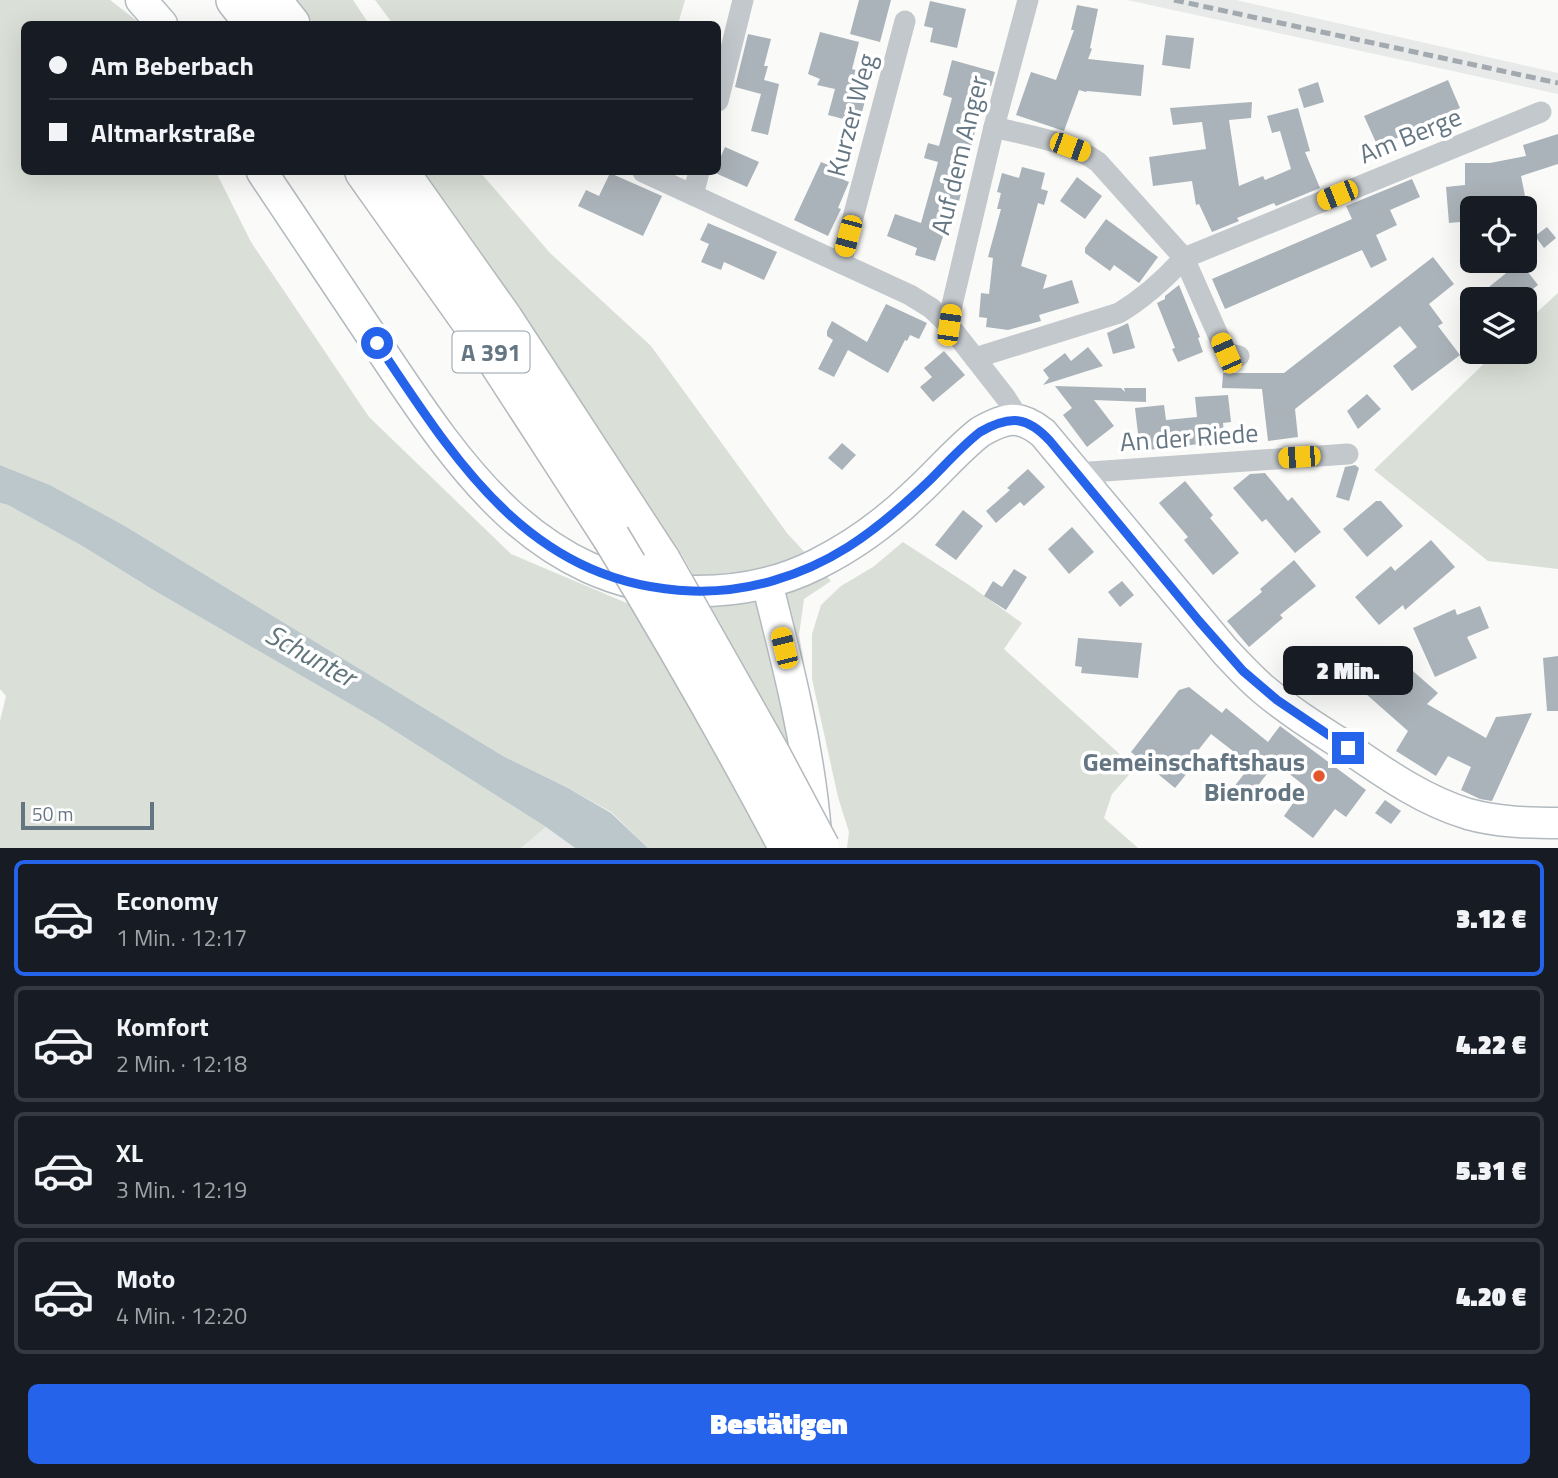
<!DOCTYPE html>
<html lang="de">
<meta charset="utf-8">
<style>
:root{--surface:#171b24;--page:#20242c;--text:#f1f3f6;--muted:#9ea1a6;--line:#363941;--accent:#2563eb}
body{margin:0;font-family:"Titillium Web",sans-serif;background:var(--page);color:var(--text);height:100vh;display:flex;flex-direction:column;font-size:26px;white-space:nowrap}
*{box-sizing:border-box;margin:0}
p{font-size:23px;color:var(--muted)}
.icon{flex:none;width:38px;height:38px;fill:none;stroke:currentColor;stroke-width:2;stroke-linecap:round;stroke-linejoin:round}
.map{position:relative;height:848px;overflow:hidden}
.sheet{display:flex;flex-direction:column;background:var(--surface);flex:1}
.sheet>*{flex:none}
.guide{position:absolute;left:21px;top:21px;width:700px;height:154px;border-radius:10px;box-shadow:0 7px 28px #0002;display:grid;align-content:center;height:154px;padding:0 28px;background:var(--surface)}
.tools{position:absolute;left:1460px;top:196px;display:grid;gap:14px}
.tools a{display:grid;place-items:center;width:77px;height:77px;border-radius:10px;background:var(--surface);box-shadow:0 7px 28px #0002;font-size:35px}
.scale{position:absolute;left:21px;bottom:18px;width:133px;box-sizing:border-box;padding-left:7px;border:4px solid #657683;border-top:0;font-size:19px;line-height:24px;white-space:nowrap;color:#657683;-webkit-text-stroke:5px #fff;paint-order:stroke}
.end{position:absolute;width:32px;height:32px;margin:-16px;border:9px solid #2563eb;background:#fff;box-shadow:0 0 0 4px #fff}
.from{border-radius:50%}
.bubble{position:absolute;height:49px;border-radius:10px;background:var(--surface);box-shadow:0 7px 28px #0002;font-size:23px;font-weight:800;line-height:49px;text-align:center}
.car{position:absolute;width:21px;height:42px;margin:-21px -10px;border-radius:9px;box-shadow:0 0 5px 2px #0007;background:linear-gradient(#f5c518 24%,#345 0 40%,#f5c518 0 76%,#345 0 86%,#f5c518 0)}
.guide b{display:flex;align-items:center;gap:24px;height:66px;font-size:26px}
.guide b+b{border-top:2px solid var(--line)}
.guide i{width:18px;height:18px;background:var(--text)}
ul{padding:12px 0 0;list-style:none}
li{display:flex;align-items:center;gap:21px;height:116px;margin:0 14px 10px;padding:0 14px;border:4px solid var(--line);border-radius:10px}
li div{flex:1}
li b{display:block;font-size:26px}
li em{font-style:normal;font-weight:800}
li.selected{border-color:var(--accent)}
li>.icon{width:63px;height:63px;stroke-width:1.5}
.primary-button{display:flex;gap:14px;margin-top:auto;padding:14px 28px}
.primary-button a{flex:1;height:80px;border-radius:10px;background:var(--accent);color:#fff;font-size:28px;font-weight:800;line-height:80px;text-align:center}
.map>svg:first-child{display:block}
</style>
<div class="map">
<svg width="1558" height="848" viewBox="0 0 1558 848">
<rect width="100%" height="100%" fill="#fafaf8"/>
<!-- built -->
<g fill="#e8e9e9">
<polygon points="1127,0 1236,0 1558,73 1558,94"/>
<polygon points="546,827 575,848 521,848"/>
</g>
<!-- green -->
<g fill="#dadfd7">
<polygon points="0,0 110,0 141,24 24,24 24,172 216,172 251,242 369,417 511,554 629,604 712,745 767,848 648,848 611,812 568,788 503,756 125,526 50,485 0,465"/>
<polygon points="296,0 353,0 369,24 314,24"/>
<polygon points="375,0 685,0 678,24 393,24"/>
<polygon points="421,172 480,172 550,253 651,346 787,533 831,581 804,599 799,635 823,775 826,815 682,555 519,311"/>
<polygon points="1558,293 1558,569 1488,561 1374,470 1496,352 1524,352 1524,324"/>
<polygon points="0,503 8,505 84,547 155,591 376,719 546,827 521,848 0,848 0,721 6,696 0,689"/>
<polygon points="903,542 969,585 1022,623 1004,649 1135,768 1112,794 1104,818 1138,848 847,848 849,832 838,797 812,679 812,634 821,605 841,586 873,567"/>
</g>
<!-- water -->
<polygon fill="#bbc7cb" points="0,465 50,485 125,526 503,756 568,788 611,813 648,848 575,848 546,827 376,719 155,591 84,547 8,505 0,503"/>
<!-- building -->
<g fill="#aab3b9">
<polygon points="859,0 891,0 880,42 850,34"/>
<polygon points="930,1 966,9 957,48 930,42 933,28 924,26"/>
<polygon points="1077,5 1098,9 1090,48 1092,49 1088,59 1144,65 1141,96 1087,91 1086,92 1079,90 1064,131 1016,115 1031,72 1056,80 1074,30 1071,30"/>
<polygon points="820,32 859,42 852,69 872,75 859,123 828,115 835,89 817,85 820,79 808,74"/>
<polygon points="748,34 771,39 764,66 768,66 764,80 779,84 768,135 751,131 761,94 735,87"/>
<polygon points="1166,35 1194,38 1190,69 1162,65"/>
<polygon points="952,60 995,72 991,86 987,85 966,166 968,167 955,216 950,215 935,261 915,255 917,248 887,236 895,214 921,223 938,162 924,158 928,143 939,146 952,98 943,95"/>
<polygon points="1448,80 1460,108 1378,147 1364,116"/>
<polygon points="1318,82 1324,102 1304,108 1298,89"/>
<polygon points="1252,102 1251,118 1229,120 1239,186 1263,176 1265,180 1291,169 1280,131 1272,133 1267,116 1298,108 1310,151 1305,152 1320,188 1276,206 1274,203 1237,218 1239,221 1212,232 1199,204 1196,205 1192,181 1153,186 1149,157 1206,149 1202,122 1173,125 1170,108"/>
<polygon points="1558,134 1558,164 1521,176 1526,201 1488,208 1472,208 1472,221 1449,223 1446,187 1465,185 1465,163 1490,163 1526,156 1523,145"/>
<polygon points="725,147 759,162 747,187 713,172 718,172 718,163"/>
<polygon points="821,162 847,173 844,180 849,182 838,208 841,209 828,236 794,220"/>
<polygon points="1022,167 1045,173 1041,189 1048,191 1044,205 1038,203 1021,266 1047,275 1043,289 1072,280 1079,303 1039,315 1041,321 1008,330 986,327 987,318 979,317 981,293 989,294 993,258 988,257 1001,209 997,209 1001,193 997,192 1002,173 1019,178"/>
<polygon points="610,173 662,196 643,236 578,206 586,190 599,196"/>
<polygon points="1077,177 1102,196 1085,219 1060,201"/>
<polygon points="1412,179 1420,197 1390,210 1397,225 1376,235 1387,260 1371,268 1362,250 1225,309 1212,279 1352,219 1346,206"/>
<polygon points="1106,219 1158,257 1139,283 1114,265 1110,271 1085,253 1085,248"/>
<polygon points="708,223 777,252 764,280 724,262 721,270 701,262 709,244 700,240"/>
<polygon points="1547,227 1556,238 1544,248 1535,236"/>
<polygon points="1433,257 1454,284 1429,304 1443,323 1438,326 1460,355 1412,391 1393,366 1417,347 1400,326 1295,409 1298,437 1268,441 1262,389 1222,388 1223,373 1284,373"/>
<polygon points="1520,262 1538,285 1520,299 1474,299"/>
<polygon points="1179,285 1200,337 1198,338 1203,352 1178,362 1172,349 1175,348 1157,303 1165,299 1165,296"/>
<polygon points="886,304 927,323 919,339 910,335 907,341 905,340 888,373 848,350 834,377 818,369 833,340 827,336 827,331 832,321 867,342"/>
<polygon points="1128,323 1135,348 1113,354 1107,333"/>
<polygon points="1088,347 1103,366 1043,385 1049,378 1043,370 1065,353 1071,361"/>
<polygon points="944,351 965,375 933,402 920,387 932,377 924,368"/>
<polygon points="1055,386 1121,388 1125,392 1124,388 1146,388 1146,402 1094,400 1114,426 1087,447 1063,415 1072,408"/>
<polygon points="1367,394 1381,409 1358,429 1347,411"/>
<polygon points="1228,395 1231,422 1223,423 1225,443 1199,446 1199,444 1140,451 1135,408 1164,405 1166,420 1197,417 1195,397"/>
<polygon points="842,443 856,455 842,470 828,458"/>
<polygon points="1355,465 1359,468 1349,501 1336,497 1345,467"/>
<polygon points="1028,469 1045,487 1024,506 1020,502 996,523 986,511 1010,490 1007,488"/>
<polygon points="1265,473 1288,501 1292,497 1321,532 1295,553 1266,519 1262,522 1233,488 1250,474"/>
<polygon points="1185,481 1213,515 1210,518 1239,553 1213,575 1184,540 1188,537 1159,503"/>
<polygon points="1376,501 1381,501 1403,526 1367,557 1343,529"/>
<polygon points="963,510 983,526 956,560 935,545"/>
<polygon points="1072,527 1094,552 1069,574 1048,549"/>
<polygon points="1431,540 1455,567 1405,610 1403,605 1379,625 1355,597 1391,566 1395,571"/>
<polygon points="1294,560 1316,586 1280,615 1283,618 1249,647 1227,621 1262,592 1260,589"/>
<polygon points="1014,569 1027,577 1006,610 984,596 993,581 1002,587"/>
<polygon points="1122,581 1134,595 1120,607 1108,592"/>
<polygon points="1480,606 1489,628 1467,637 1477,658 1435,677 1413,628 1455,609 1457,615"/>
<polygon points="1078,638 1142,643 1138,678 1081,673 1082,667 1075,666"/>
<polygon points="1389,650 1438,693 1427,704 1486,738 1496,717 1532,713 1492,801 1480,799 1461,790 1471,767 1448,756 1436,776 1396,751 1408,731 1357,686"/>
<polygon points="1558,656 1558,711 1547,711 1543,658"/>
<polygon points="1189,687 1222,713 1226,708 1268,742 1280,726 1366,790 1346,817 1335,809 1313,838 1284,816 1305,786 1275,763 1248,799 1233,788 1251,765 1211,734 1192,758 1197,761 1175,788 1131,752 1179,690"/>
<polygon points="1385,800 1401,811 1391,824 1375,813"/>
</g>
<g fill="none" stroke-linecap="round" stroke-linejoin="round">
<!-- secondary casing -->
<g stroke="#b3babf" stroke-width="33">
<g id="secondary">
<polyline points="141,0 162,24"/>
<path d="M262,172C299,227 336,283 373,338C453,457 530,584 689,591C732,592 778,584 817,564C853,546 886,522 915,494C937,474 957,450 980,432C1006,417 1019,414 1043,433L1225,651C1237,664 1249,677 1263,689C1290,712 1321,731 1351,750C1387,775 1425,801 1468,814C1497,822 1527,823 1558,823"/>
<path d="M767,583C788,665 809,747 816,833"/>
</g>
</g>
<!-- highway casing -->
<g stroke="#b4b9bd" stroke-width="40">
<g id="highway">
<polyline points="235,0 254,24"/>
<polyline points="272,0 291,24"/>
<polyline points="364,172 482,338 611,537"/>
<polyline points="400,172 504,319 662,561"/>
</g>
</g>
<!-- street -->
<g stroke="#c3c8cc" stroke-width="21">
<polyline points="718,101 743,0"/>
<path d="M994,127C1028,136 1069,141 1098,162L1184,258L1226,353L1239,356"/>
<polyline points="643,172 910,295 931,308 949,325 1006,398 1019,419"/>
<polyline points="693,195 699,172"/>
<polyline points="841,263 905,21"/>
<polyline points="949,325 952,305 994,127 1028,0"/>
<path d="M975,358L1119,313C1144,298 1164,280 1184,258L1541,112"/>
<polyline points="1076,473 1348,454"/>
</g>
<!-- secondary -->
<use href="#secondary" stroke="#fff" stroke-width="30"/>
<!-- highway -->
<use href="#highway" stroke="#fff" stroke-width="37"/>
<!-- rail -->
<polyline stroke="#a2aab0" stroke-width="5" stroke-dasharray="10 5" stroke-linecap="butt" points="1174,0 1558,83"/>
<!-- highway-bridge casing -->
<g stroke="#b4b9bd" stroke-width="40" stroke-linecap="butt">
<g id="highway-bridge">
<path d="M611,537C673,639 732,742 788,848"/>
<polyline points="662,561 770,752 821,848"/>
</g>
</g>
<!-- highway-bridge -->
<use href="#highway-bridge" stroke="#fff" stroke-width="37"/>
</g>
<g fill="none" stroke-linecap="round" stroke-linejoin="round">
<!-- route -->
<path stroke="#2563eb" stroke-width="9" d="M377,343C457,463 531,585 692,591C747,593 802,576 848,547C878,528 905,504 930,480C946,464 962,446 980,432C1010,415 1027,416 1050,441L1199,621L1243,671L1277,700L1348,748"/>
</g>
<!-- markers -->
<circle fill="#e4572e" stroke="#fff" stroke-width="2.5" cx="1319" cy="776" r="7"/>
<g text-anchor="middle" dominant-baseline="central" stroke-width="7" stroke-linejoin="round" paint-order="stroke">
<!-- shield labels -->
<rect fill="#fff" stroke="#939fa8" stroke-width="2" x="452.5" y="331.5" width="77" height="41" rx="5"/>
<g font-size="24" font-weight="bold" fill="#657683">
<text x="491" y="352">A 391</text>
</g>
<!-- street labels -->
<g font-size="26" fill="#657683" stroke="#fff">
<text transform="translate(851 115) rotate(-75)">Kurzer Weg</text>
<text transform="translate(1410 135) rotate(-22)">Am Berge</text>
<text transform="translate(959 155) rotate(-76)">Auf dem Anger</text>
<text transform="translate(1189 437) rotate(-4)">An der Riede</text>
</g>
<!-- poi labels -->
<g font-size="26" font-weight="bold" fill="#657683" stroke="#fff" text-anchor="end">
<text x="1305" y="761">Gemeinschaftshaus<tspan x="1305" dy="30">Bienrode</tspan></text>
</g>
<!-- water labels -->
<g font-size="28" font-style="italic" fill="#60757c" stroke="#fff">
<text transform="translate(311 655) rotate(29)">Schunter</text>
</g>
</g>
</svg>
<div class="tools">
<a><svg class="icon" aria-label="locate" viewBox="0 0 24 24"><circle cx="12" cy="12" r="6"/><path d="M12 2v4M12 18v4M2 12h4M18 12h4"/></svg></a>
<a><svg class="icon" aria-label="layers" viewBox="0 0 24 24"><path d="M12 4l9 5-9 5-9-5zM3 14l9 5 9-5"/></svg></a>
</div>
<div class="scale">50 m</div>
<i class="end from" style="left:377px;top:343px"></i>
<i class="end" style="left:1348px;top:748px"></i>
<div class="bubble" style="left:1283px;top:646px;width:130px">2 Min.</div>
<i class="car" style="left:1070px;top:147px;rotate:110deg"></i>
<i class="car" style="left:1337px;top:195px;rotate:248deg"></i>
<i class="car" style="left:848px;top:236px;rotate:195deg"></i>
<i class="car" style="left:949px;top:325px;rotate:8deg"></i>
<i class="car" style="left:1226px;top:353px;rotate:336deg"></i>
<i class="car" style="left:1299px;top:457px;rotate:266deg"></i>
<i class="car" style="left:784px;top:648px;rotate:346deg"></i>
<div class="guide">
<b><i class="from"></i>Am Beberbach</b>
<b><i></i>Altmarkstraße</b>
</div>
</div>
<section class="sheet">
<ul>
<li class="selected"><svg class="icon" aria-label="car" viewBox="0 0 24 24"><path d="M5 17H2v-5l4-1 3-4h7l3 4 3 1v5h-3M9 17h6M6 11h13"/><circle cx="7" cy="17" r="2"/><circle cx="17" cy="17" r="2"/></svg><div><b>Economy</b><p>1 Min. · 12:17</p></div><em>3.12 €</em></li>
<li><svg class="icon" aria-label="car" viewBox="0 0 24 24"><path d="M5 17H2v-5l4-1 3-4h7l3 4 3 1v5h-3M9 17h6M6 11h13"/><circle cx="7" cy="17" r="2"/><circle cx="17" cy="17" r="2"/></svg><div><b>Komfort</b><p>2 Min. · 12:18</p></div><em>4.22 €</em></li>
<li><svg class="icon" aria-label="car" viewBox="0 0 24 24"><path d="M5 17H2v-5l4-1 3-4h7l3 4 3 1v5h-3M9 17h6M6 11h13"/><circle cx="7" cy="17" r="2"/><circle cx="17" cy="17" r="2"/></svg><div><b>XL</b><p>3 Min. · 12:19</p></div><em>5.31 €</em></li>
<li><svg class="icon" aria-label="car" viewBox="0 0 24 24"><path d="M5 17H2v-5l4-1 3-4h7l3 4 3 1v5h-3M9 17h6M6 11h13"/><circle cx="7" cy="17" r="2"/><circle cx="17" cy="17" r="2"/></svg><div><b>Moto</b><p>4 Min. · 12:20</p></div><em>4.20 €</em></li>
</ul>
<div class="primary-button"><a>Bestätigen</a></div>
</section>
